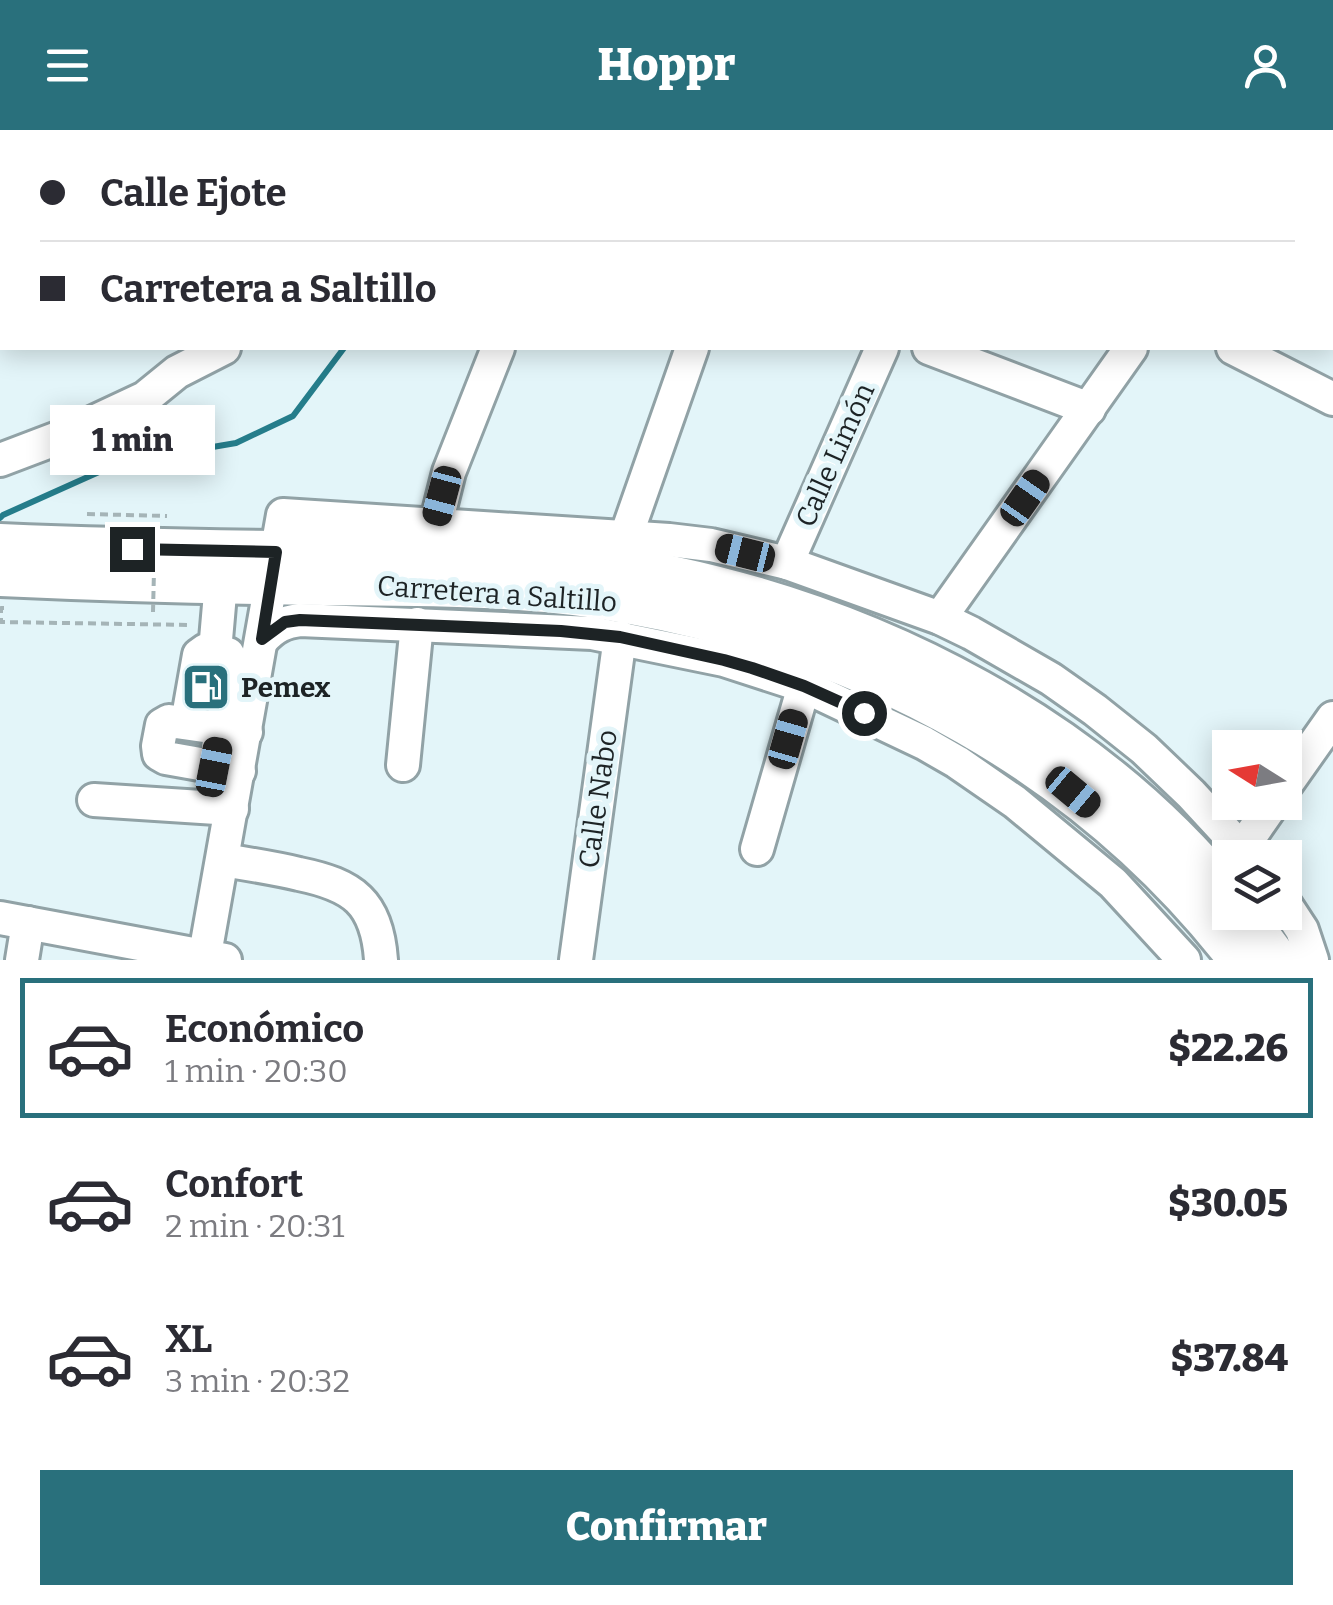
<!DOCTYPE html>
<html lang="es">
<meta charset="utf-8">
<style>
:root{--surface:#fff;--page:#f2f2f3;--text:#2b2b33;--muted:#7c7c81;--line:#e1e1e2;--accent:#29707c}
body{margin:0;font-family:Bitter,serif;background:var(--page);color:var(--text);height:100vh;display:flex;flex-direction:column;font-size:38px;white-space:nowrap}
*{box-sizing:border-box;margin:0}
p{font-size:32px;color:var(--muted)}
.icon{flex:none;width:55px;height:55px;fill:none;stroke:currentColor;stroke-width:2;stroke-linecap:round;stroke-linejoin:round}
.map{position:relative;height:830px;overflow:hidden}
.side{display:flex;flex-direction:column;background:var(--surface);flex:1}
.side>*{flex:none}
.top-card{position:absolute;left:0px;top:0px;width:1335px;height:220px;box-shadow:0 5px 25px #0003;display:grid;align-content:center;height:220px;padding:0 40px;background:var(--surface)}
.needle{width:65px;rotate:281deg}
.controls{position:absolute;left:1212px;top:600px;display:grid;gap:20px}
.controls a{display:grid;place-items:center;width:90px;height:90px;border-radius:0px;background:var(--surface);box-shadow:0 5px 25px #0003;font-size:50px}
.end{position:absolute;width:45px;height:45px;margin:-22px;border:12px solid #1d2325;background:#fff;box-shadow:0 0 0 5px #fff}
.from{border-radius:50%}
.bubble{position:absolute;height:70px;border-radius:0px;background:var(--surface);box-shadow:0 5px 25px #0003;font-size:32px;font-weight:800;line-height:70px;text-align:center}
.car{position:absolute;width:30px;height:60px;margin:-30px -15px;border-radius:12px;box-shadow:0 0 8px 2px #0007;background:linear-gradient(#222 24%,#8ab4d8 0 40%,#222 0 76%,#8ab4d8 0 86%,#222 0)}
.top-card b{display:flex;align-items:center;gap:35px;height:95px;font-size:38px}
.top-card b+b{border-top:2px solid var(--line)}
.top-card i{width:25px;height:25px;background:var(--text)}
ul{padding:18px 0 0;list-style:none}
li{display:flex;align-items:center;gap:30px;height:140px;margin:0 20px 15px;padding:0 20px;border:5px solid transparent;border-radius:0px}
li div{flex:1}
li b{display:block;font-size:38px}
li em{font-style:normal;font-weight:800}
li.current{border-color:var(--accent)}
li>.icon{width:90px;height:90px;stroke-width:1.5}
.action{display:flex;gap:20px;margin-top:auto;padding:20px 40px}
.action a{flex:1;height:115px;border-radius:0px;background:var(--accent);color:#fff;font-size:40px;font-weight:800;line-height:115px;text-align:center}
header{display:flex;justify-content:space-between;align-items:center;height:130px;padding:0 40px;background:var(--accent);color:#fff;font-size:45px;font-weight:800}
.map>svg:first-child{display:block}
</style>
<header><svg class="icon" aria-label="menu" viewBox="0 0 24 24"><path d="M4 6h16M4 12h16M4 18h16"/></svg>Hoppr<svg class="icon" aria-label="person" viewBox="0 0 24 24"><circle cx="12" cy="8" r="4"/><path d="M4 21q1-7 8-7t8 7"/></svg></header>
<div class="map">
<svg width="1333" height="830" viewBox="0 0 1333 830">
<rect width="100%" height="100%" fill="#e3f5f9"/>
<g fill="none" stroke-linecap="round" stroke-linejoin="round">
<!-- stream -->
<g stroke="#257d8b" stroke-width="6">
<polyline points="618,2 621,0"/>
<polyline points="0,388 3,385 119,333 236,313 293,286 344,218"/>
</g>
<!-- minor casing -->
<g stroke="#91a2a6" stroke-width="38">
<g id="minor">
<polyline points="841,0 847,2"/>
<polyline points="1282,0 1298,2"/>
<polyline points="1332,18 1333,18"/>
<polyline points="0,53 2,54"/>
<polyline points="0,195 2,192"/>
<polyline points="929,218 1089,279"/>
<polyline points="1233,218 1333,269"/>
<polyline points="0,330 66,305 145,268 177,242 224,218"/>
<polyline points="431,414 449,342 498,218"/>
<polyline points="610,420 625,409 692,218"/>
<polyline points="787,433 882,218"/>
<polyline points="940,488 1131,218"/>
<path d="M263,509C274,497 284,492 300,490L592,503L724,530L804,556L924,613L957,632L1015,672L1113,753L1184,830"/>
<polyline points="215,521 228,524 233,535 218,618"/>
<polyline points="187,593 199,525 206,520 215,521 221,452"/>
<polyline points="403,635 417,494"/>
<polyline points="239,641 166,628 159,624 158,616 162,595 169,591 246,602"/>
<polyline points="1285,656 1333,588"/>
<polyline points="94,670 232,679"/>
<polyline points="1242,718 1274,672"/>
<polyline points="757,719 804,556"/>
<path d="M223,730C248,734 274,738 299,744C353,755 377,772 381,830"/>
<polyline points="1285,774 1302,800 1312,830"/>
<polyline points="0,788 225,830"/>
<polyline points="22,830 28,793"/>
<polyline points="204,830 283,385 669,410 711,415 787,433 940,488 971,503 1051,549 1095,580 1144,619 1191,664 1250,728"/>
<polyline points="576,830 620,507"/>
</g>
</g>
<!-- major casing -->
<g stroke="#91a2a6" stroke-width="48">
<g id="major">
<path d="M0,415C118,420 237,422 355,423C411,423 466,425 521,428C546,430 572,429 597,432C622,436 646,442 671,447C883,492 1092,599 1230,769"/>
<path d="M0,445C108,450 217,453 325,454C426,455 528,454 627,472C868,515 1090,635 1240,830"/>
<polyline points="1241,782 1277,830"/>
</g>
</g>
<!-- path -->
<g stroke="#a5b4b7" stroke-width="4" stroke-dasharray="8 5" stroke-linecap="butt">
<polyline points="1332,117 1333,117"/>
<polyline points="87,384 167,386"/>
<polyline points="4,478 1,478 1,492 191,495"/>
</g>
<!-- minor -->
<use href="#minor" stroke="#fff" stroke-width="32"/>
<!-- major -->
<use href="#major" stroke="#fff" stroke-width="42"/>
<!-- path-bridge -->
<polyline stroke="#a5b4b7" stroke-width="4" stroke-dasharray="8 5" stroke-linecap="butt" points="153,482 155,399"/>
</g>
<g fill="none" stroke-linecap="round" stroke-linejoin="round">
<!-- route -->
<polyline stroke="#1d2325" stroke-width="12" points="132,419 276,422 262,509 285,492 300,490 561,501 620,507 724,530 752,538 804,556 864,583"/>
</g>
<!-- icons -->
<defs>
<g id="fuel-square" transform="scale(2.5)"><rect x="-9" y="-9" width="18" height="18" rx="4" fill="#29707c" stroke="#e3f5f9"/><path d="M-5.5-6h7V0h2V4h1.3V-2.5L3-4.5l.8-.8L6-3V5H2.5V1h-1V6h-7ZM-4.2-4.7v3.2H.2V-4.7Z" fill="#fff"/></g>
</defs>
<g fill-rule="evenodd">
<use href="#fuel-square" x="206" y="557"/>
</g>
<g text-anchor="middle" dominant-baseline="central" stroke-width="10" stroke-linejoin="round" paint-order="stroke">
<!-- street labels -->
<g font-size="28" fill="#1d2325" stroke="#e3f5f9">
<text transform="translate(835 325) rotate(-66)">Calle Limón</text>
<text transform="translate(497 464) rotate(4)">Carretera a Saltillo</text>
<text transform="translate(598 669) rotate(-82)">Calle Nabo</text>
</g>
<!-- poi labels -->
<g font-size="28" font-weight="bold" fill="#1d2325" stroke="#e3f5f9" text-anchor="start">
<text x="241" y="557">Pemex</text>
</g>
</g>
</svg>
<div class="controls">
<a><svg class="needle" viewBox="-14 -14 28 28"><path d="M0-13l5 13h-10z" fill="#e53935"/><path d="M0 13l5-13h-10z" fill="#7c7c81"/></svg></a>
<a><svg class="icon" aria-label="layers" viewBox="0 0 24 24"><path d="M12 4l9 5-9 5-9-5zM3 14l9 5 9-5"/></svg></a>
</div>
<i class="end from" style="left:864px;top:583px"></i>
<i class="end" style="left:132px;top:419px"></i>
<div class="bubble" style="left:50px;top:275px;width:165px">1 min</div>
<i class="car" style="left:442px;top:366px;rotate:195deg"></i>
<i class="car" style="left:1025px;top:368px;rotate:35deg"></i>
<i class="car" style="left:745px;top:423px;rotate:284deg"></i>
<i class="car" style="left:788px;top:609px;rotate:16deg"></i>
<i class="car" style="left:214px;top:637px;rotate:11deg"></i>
<i class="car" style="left:1073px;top:662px;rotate:130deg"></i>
<div class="top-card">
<b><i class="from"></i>Calle Ejote</b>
<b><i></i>Carretera a Saltillo</b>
</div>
</div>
<section class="side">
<ul>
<li class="current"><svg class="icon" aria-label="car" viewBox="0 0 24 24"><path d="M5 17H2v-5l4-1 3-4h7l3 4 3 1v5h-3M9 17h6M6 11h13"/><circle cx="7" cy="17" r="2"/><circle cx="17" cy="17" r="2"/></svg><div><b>Económico</b><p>1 min · 20:30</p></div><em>$22.26</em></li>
<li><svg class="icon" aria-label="car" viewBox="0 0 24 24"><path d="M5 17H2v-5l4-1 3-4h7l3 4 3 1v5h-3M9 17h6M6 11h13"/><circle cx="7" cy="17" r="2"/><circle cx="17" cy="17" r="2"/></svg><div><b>Confort</b><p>2 min · 20:31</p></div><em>$30.05</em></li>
<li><svg class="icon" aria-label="car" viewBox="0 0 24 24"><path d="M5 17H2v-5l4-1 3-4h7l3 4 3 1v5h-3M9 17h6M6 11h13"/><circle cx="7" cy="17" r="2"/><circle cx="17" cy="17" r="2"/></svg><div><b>XL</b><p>3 min · 20:32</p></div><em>$37.84</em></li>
</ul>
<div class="action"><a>Confirmar</a></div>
</section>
